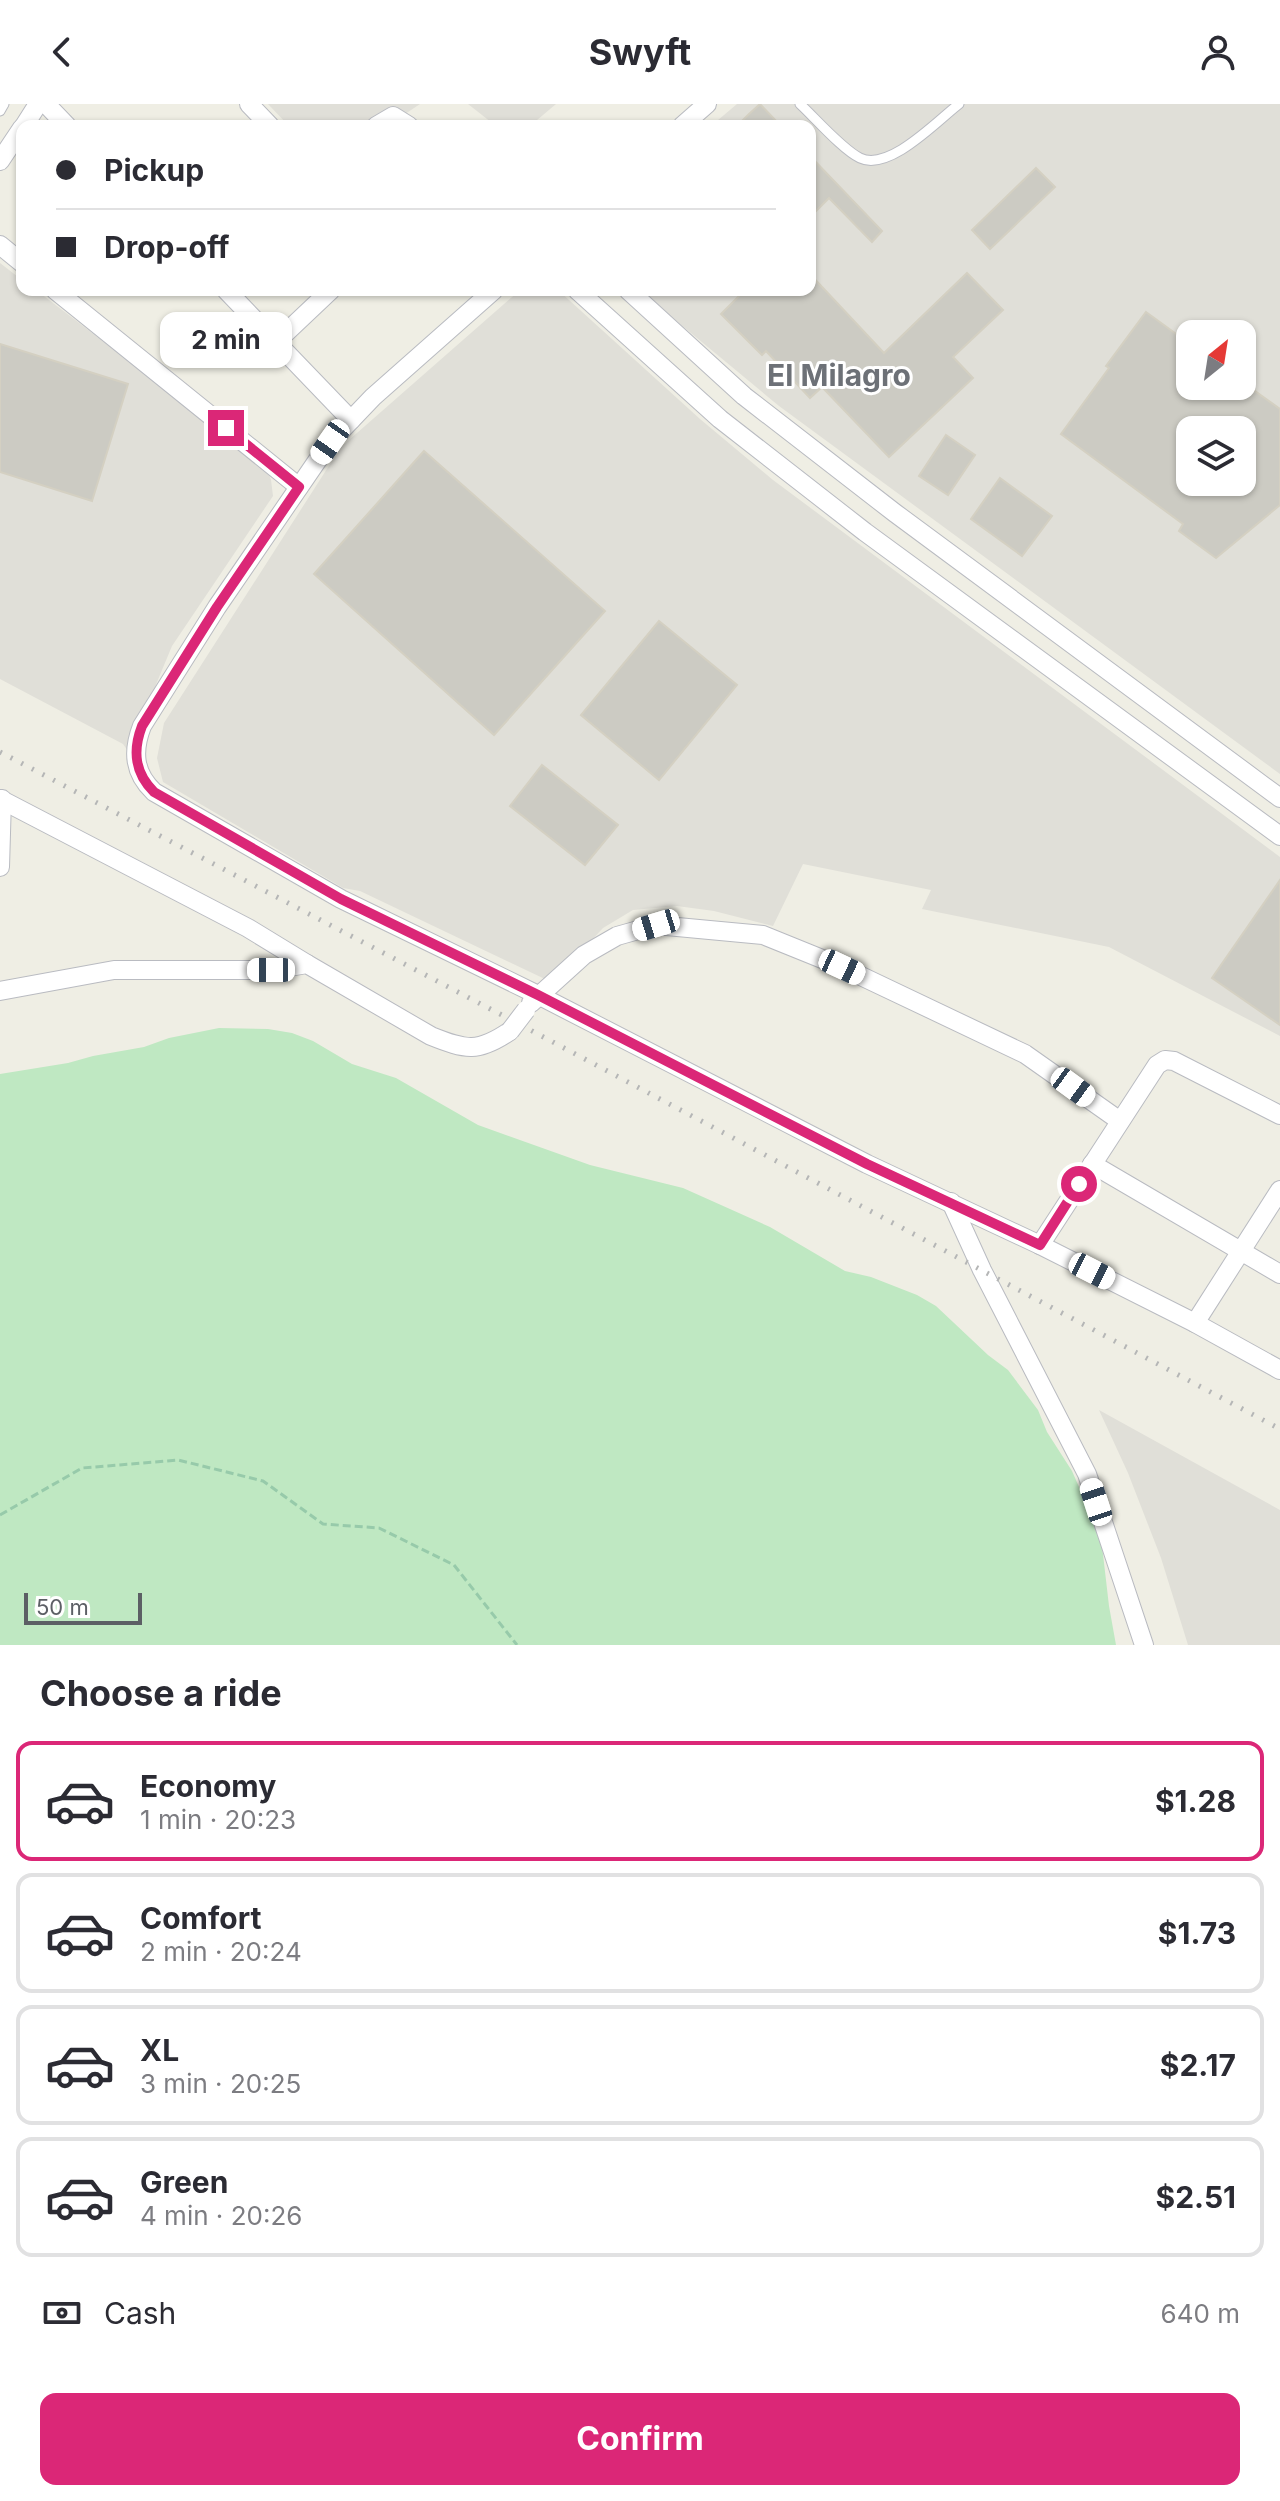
<!DOCTYPE html>
<meta charset="utf-8">
<style>
:root{--surface:#fff;--page:#f7f7f7;--text:#2b2b33;--muted:#7c7c81;--line:#e1e1e2;--accent:#db2777}
body{margin:0;font-family:Inter,sans-serif;background:var(--page);color:var(--text);height:100vh;display:flex;flex-direction:column;font-size:30px;white-space:nowrap}
*{box-sizing:border-box;margin:0}
p{font-size:26px;color:var(--muted)}
.icon{flex:none;width:44px;height:44px;fill:none;stroke:currentColor;stroke-width:2;stroke-linecap:round;stroke-linejoin:round}
.map{position:relative;height:1541px;overflow:hidden}
.panel{display:flex;flex-direction:column;background:var(--surface);flex:1}
.panel>*{flex:none}
.hud{position:absolute;left:16px;top:16px;width:800px;height:176px;border-radius:16px;box-shadow:0 2px 6px #0004;display:grid;align-content:center;height:176px;padding:0 40px;background:var(--surface)}
.needle{width:52px;rotate:30deg}
.controls{position:absolute;left:1176px;top:216px;display:grid;gap:16px}
.controls a{display:grid;place-items:center;width:80px;height:80px;border-radius:16px;background:var(--surface);box-shadow:0 2px 6px #0004;font-size:40px}
.scale{position:absolute;left:24px;bottom:20px;width:118px;box-sizing:border-box;padding-left:8px;border:4px solid #5c5f65;border-top:0;font-size:22px;line-height:28px;white-space:nowrap;color:#5c5f65;-webkit-text-stroke:6px #fff;paint-order:stroke}
.end{position:absolute;width:36px;height:36px;margin:-18px;border:10px solid #db2777;background:#fff;box-shadow:0 0 0 4px #fff}
.from{border-radius:50%}
.bubble{position:absolute;height:56px;border-radius:16px;background:var(--surface);box-shadow:0 2px 6px #0004;font-size:26px;font-weight:700;line-height:56px;text-align:center}
.car{position:absolute;width:24px;height:48px;margin:-24px -12px;border-radius:10px;box-shadow:0 0 6px 2px #0007;background:linear-gradient(#fff 24%,#345 0 40%,#fff 0 76%,#345 0 86%,#fff 0)}
.hud b{display:flex;align-items:center;gap:28px;height:76px;font-size:30px}
.hud b+b{border-top:2px solid var(--line)}
.hud i{width:20px;height:20px;background:var(--text)}
ul{padding:0;list-style:none}
li{display:flex;align-items:center;gap:24px;height:120px;margin:0 16px 12px;padding:0 24px;border:4px solid var(--line);border-radius:16px}
li div{flex:1}
li b{display:block;font-size:30px}
li em{font-style:normal;font-weight:700}
li.on{border-color:var(--accent)}
li>.icon{width:72px;height:72px;stroke-width:1.5}
h2{padding:0 40px;font-size:36px;line-height:96px}
.pay{display:flex;align-items:center;gap:20px;height:88px;padding:0 40px;font-size:30px}
.pay p{margin-inline-start:auto}
.cta{display:flex;gap:16px;margin-top:auto;padding:16px 40px}
.cta a{flex:1;height:92px;border-radius:16px;background:var(--accent);color:#fff;font-size:32px;font-weight:700;line-height:92px;text-align:center}
header{display:flex;justify-content:space-between;align-items:center;height:104px;padding:0 40px;background:var(--surface);font-size:36px;font-weight:700}
.map>svg:first-child{display:block}
</style>
<header><svg class="icon" aria-label="back" viewBox="0 0 24 24"><path d="M15 5l-7 7 7 7"/></svg>Swyft<svg class="icon" aria-label="person" viewBox="0 0 24 24"><circle cx="12" cy="8" r="4"/><path d="M4 21q1-7 8-7t8 7"/></svg></header>
<div class="map">
<svg width="1280" height="1541" viewBox="0 0 1280 1541">
<rect width="100%" height="100%" fill="#efeee4"/>
<!-- industrial -->
<g fill="#e0dfd8" fill-rule="evenodd">
<polygon points="268,0 420,0 387,22 289,22"/>
<polygon points="468,0 556,0 530,22 496,22"/>
<path d="M737,0H1280V670L779,302L639,186H810V22H711ZM1190,230H1242V282H1190ZM1190,326H1242V378H1190Z"/>
<polygon points="0,159 22,176 22,186 36,186 266,362 271,376 273,392 172,542 157,578 133,654 123,640 0,575"/>
<polygon points="520,186 558,186 700,315 773,376 1280,753 1280,932 1109,843 922,805 931,786 803,760 773,822 714,807 677,802 633,806 603,824 560,870 547,876 360,787 343,784 163,678 157,654 164,619 341,343"/>
<polygon points="1099,1306 1280,1406 1280,1541 1188,1541 1161,1454 1128,1369"/>
</g>
<!-- green -->
<polygon fill="#bfe8c2" points="219,924 268,925 292,929 313,937 352,960 396,974 478,1021 590,1061 683,1084 770,1123 845,1167 871,1173 917,1191 936,1202 988,1251 1008,1266 1038,1306 1047,1328 1072,1367 1101,1433 1109,1502 1116,1541 0,1541 0,970 68,959 93,952 144,943 169,934"/>
<!-- building -->
<g fill="#cccbc3" stroke="#d4d0c2" stroke-width="2" fill-rule="evenodd">
<polygon points="760,0 781,22 737,22 749,10"/>
<polygon points="810,52 882,127 872,138 829,94 810,113"/>
<polygon points="1036,64 1055,83 990,145 972,126"/>
<polygon points="967,169 1003,206 953,253 973,274 889,353 822,283 810,294 766,247 762,251 721,210 745,186 810,186 810,170 884,249"/>
<path d="M1146,208L1190,240V282H1248L1280,305V401L1216,454L1179,427L1183,420L1061,330L1109,264L1106,262ZM1190,326H1242V378H1190Z"/>
<polygon points="0,240 128,280 92,397 0,368"/>
<polygon points="946,331 975,351 948,391 919,372"/>
<polygon points="424,347 605,507 494,631 314,470"/>
<polygon points="1000,374 1052,412 1022,452 971,415"/>
<polygon points="659,517 737,581 659,676 581,611"/>
<polygon points="542,661 618,721 585,761 510,702"/>
<polygon points="1280,776 1280,921 1212,874"/>
</g>
<g fill="none" stroke-linecap="round" stroke-linejoin="round">
<!-- lane casing -->
<g stroke="#b9bbc1" stroke-width="11">
<g id="lane">
<path d="M800,0C815,14 843,46 860,54C889,68 937,17 959,0"/>
<polyline points="0,7 4,0"/>
</g>
</g>
<!-- street casing -->
<g stroke="#b9bbc1" stroke-width="20">
<g id="street">
<polyline points="46,0 67,22"/>
<polyline points="249,0 270,22"/>
<polyline points="24,22 38,0"/>
<polyline points="376,22 393,12 409,22"/>
<polyline points="682,22 707,0"/>
<polyline points="0,57 22,24"/>
<polyline points="0,141 22,159"/>
<polyline points="55,186 299,383"/>
<polyline points="226,186 351,316"/>
<path d="M494,186L373,293L330,338L217,503L142,622C132,648 134,669 154,688L341,795L538,891L867,1060L1040,1141L1195,1219L1280,1266"/>
<polyline points="577,186 720,315 865,428 1280,732"/>
<polyline points="628,186 744,292 895,409 1280,694"/>
<polyline points="276,238 331,186"/>
<polyline points="0,695 248,824 307,860"/>
<polyline points="0,763 2,695"/>
<path d="M0,887L114,866H271L307,860L431,932C466,946 478,949 510,927"/>
<polyline points="531,899 584,851 617,832 656,821 763,831 842,863 1025,950 1120,1017"/>
<polyline points="1092,1060 1280,1170"/>
<polyline points="951,1098 982,1166 1087,1370 1144,1541"/>
<polyline points="1040,1141 1157,961 1165,956 1174,957 1280,1011"/>
<polyline points="1195,1219 1280,1086"/>
</g>
</g>
<!-- path -->
<polyline stroke="#97caaa" stroke-width="3" stroke-dasharray="8 4" stroke-linecap="butt" points="0,1411 82,1364 178,1356 263,1377 323,1420 379,1424 454,1461 517,1541"/>
<!-- lane -->
<use href="#lane" stroke="#fff" stroke-width="9"/>
<!-- street -->
<use href="#street" stroke="#fff" stroke-width="18"/>
<!-- rail -->
<polyline stroke="#b5b6b6" stroke-width="5" stroke-dasharray="2 10" stroke-linecap="butt" points="0,648 519,920 1280,1325"/>
<!-- street-bridge casing -->
<g stroke="#b9bbc1" stroke-width="20" stroke-linecap="butt">
<polyline id="street-bridge" points="510,927 526,906"/>
</g>
<!-- street-bridge -->
<use href="#street-bridge" stroke="#fff" stroke-width="18"/>
</g>
<g fill="none" stroke-linecap="round" stroke-linejoin="round">
<!-- route -->
<path stroke="#db2777" stroke-width="10" d="M226,324L299,383L217,503L142,622C132,648 135,669 154,688L341,795L538,891L867,1060L1040,1141L1079,1080"/>
</g>
<g text-anchor="middle" dominant-baseline="central" stroke-width="6" stroke-linejoin="round" paint-order="stroke">
<!-- district labels -->
<g font-size="30" font-weight="bold" fill="#6d7177" stroke="#fff">
<text x="839" y="271">El Milagro</text>
</g>
</g>
</svg>
<div class="controls">
<a><svg class="needle" viewBox="-14 -14 28 28"><path d="M0-13l5 13h-10z" fill="#e53935"/><path d="M0 13l5-13h-10z" fill="#7c7c81"/></svg></a>
<a><svg class="icon" aria-label="layers" viewBox="0 0 24 24"><path d="M12 4l9 5-9 5-9-5zM3 14l9 5 9-5"/></svg></a>
</div>
<div class="scale">50 m</div>
<i class="end from" style="left:1079px;top:1080px"></i>
<i class="end" style="left:226px;top:324px"></i>
<div class="bubble" style="left:160px;top:208px;width:132px">2 min</div>
<i class="car" style="left:330px;top:338px;rotate:215deg"></i>
<i class="car" style="left:656px;top:821px;rotate:253deg"></i>
<i class="car" style="left:842px;top:863px;rotate:115deg"></i>
<i class="car" style="left:271px;top:866px;rotate:270deg"></i>
<i class="car" style="left:1073px;top:983px;rotate:126deg"></i>
<i class="car" style="left:1092px;top:1167px;rotate:117deg"></i>
<i class="car" style="left:1096px;top:1398px;rotate:342deg"></i>
<div class="hud">
<b><i class="from"></i>Pickup</b>
<b><i></i>Drop-off</b>
</div>
</div>
<section class="panel">
<h2>Choose a ride</h2>
<ul>
<li class="on"><svg class="icon" aria-label="car" viewBox="0 0 24 24"><path d="M5 17H2v-5l4-1 3-4h7l3 4 3 1v5h-3M9 17h6M6 11h13"/><circle cx="7" cy="17" r="2"/><circle cx="17" cy="17" r="2"/></svg><div><b>Economy</b><p>1 min · 20:23</p></div><em>$1.28</em></li>
<li><svg class="icon" aria-label="car" viewBox="0 0 24 24"><path d="M5 17H2v-5l4-1 3-4h7l3 4 3 1v5h-3M9 17h6M6 11h13"/><circle cx="7" cy="17" r="2"/><circle cx="17" cy="17" r="2"/></svg><div><b>Comfort</b><p>2 min · 20:24</p></div><em>$1.73</em></li>
<li><svg class="icon" aria-label="car" viewBox="0 0 24 24"><path d="M5 17H2v-5l4-1 3-4h7l3 4 3 1v5h-3M9 17h6M6 11h13"/><circle cx="7" cy="17" r="2"/><circle cx="17" cy="17" r="2"/></svg><div><b>XL</b><p>3 min · 20:25</p></div><em>$2.17</em></li>
<li><svg class="icon" aria-label="car" viewBox="0 0 24 24"><path d="M5 17H2v-5l4-1 3-4h7l3 4 3 1v5h-3M9 17h6M6 11h13"/><circle cx="7" cy="17" r="2"/><circle cx="17" cy="17" r="2"/></svg><div><b>Green</b><p>4 min · 20:26</p></div><em>$2.51</em></li>
</ul>
<div class="pay"><svg class="icon" aria-label="cash" viewBox="0 0 24 24"><path d="M3 7h18v10H3z"/><circle cx="12" cy="12" r="2"/></svg>Cash<p>640 m</p></div>
<div class="cta"><a>Confirm</a></div>
</section>
